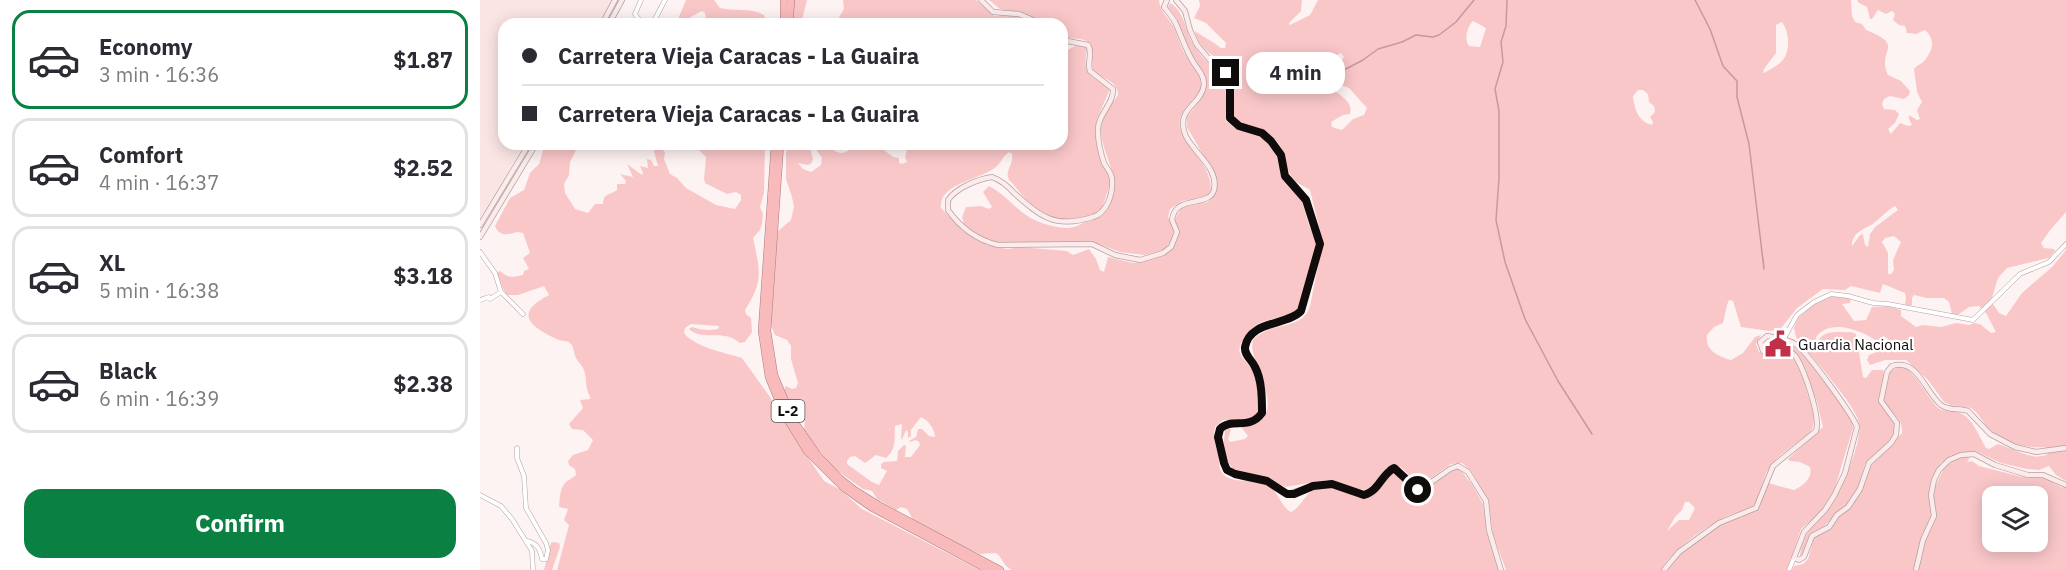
<!DOCTYPE html>
<meta charset="utf-8">
<style>
:root{--surface:#fff;--page:#f2f2f3;--text:#2b2b33;--muted:#7c7c81;--line:#e1e1e2;--accent:#0b8043}
body{margin:0;font-family:"IBM Plex Sans",sans-serif;background:var(--page);color:var(--text);height:100vh;display:flex;flex-direction:column;font-size:22px;white-space:nowrap}
*{box-sizing:border-box;margin:0}
p{font-size:20px;color:var(--muted)}
.icon{flex:none;width:33px;height:33px;fill:none;stroke:currentColor;stroke-width:2;stroke-linecap:round;stroke-linejoin:round}
.map{position:relative;flex:1;overflow:hidden}
.side{display:flex;flex-direction:column;background:var(--surface);width:480px}
.side>*{flex:none}
.hud{position:absolute;left:18px;top:18px;width:570px;height:132px;border-radius:18px;box-shadow:0 3px 15px #0003;display:grid;align-content:center;height:132px;padding:0 24px;background:var(--surface)}
.controls{position:absolute;left:1502px;top:486px;display:grid;gap:12px}
.controls a{display:grid;place-items:center;width:66px;height:66px;border-radius:12px;background:var(--surface);box-shadow:0 3px 15px #0003;font-size:30px}
.end{position:absolute;width:27px;height:27px;margin:-14px;border:8px solid #100c0c;background:#fff;box-shadow:0 0 0 3px #fff}
.from{border-radius:50%}
.bubble{position:absolute;height:42px;border-radius:18px;background:var(--surface);box-shadow:0 3px 15px #0003;font-size:20px;font-weight:700;line-height:42px;text-align:center}
.hud b{display:flex;align-items:center;gap:21px;height:57px;font-size:22px}
.hud b+b{border-top:2px solid var(--line)}
.hud i{width:15px;height:15px;background:var(--text)}
ul{padding:10px 0 0;list-style:none}
li{display:flex;align-items:center;gap:18px;height:99px;margin:0 12px 9px;padding:0 12px;border:3px solid var(--line);border-radius:18px}
li div{flex:1}
li b{display:block;font-size:22px}
li em{font-style:normal;font-weight:700}
li.active{border-color:var(--accent)}
li>.icon{width:54px;height:54px;stroke-width:1.5}
.action{display:flex;gap:12px;margin-top:auto;padding:12px 24px}
.action a{flex:1;height:69px;border-radius:18px;background:var(--accent);color:#fff;font-size:24px;font-weight:700;line-height:69px;text-align:center}
main{display:flex;flex:1;min-height:0}
.map>svg:first-child{display:block}
</style>
<main>
<section class="side">
<ul>
<li class="active"><svg class="icon" aria-label="car" viewBox="0 0 24 24"><path d="M5 17H2v-5l4-1 3-4h7l3 4 3 1v5h-3M9 17h6M6 11h13"/><circle cx="7" cy="17" r="2"/><circle cx="17" cy="17" r="2"/></svg><div><b>Economy</b><p>3 min · 16:36</p></div><em>$1.87</em></li>
<li><svg class="icon" aria-label="car" viewBox="0 0 24 24"><path d="M5 17H2v-5l4-1 3-4h7l3 4 3 1v5h-3M9 17h6M6 11h13"/><circle cx="7" cy="17" r="2"/><circle cx="17" cy="17" r="2"/></svg><div><b>Comfort</b><p>4 min · 16:37</p></div><em>$2.52</em></li>
<li><svg class="icon" aria-label="car" viewBox="0 0 24 24"><path d="M5 17H2v-5l4-1 3-4h7l3 4 3 1v5h-3M9 17h6M6 11h13"/><circle cx="7" cy="17" r="2"/><circle cx="17" cy="17" r="2"/></svg><div><b>XL</b><p>5 min · 16:38</p></div><em>$3.18</em></li>
<li><svg class="icon" aria-label="car" viewBox="0 0 24 24"><path d="M5 17H2v-5l4-1 3-4h7l3 4 3 1v5h-3M9 17h6M6 11h13"/><circle cx="7" cy="17" r="2"/><circle cx="17" cy="17" r="2"/></svg><div><b>Black</b><p>6 min · 16:39</p></div><em>$2.38</em></li>
</ul>
<div class="action"><a>Confirm</a></div>
</section>
<div class="map">
<svg width="1586" height="570" viewBox="0 0 1586 570">
<rect width="100%" height="100%" fill="#fef3f3"/>
<!-- built -->
<polygon fill="#fbe4e4" points="0,0 133,0 119,24 24,24 24,144 45,144 0,218"/>
<!-- green -->
<g fill="#fac7c9" fill-rule="evenodd">
<path d="M206,0H234L240,8C256,12 270,7 284,15L287,24H227L225,13L222,11L207,19L201,24H196Z"/>
<polygon points="314,0 327,0 321,24 312,24"/>
<polygon points="363,0 496,0 514,16 535,16 554,24 355,24 364,9"/>
<path d="M509,0H679C680,11 687,16 693,26C699,37 701,51 710,61L697,19L688,7L690,3C704,10 705,30 712,42C716,49 721,56 726,61C734,69 745,72 748,84C750,97 745,109 746,121L758,130L780,135L796,152L802,179L822,201L829,225L837,243V248C832,260 822,303 817,310C806,324 778,311 763,340C761,344 758,348 760,353C763,362 773,366 776,376L780,410C770,425 758,420 743,420L735,427C732,437 736,445 738,455C739,459 739,465 740,469C747,487 774,477 787,484C798,491 802,508 811,512C823,506 825,491 839,488C858,483 877,504 892,495C901,490 905,477 913,470C926,474 926,491 941,494L972,470L979,468L993,486L1003,504L1007,532L1019,570H532C521,564 524,559 516,553L500,554L478,544L433,520L427,509L421,507L416,510L397,499L392,491L383,489L356,470L324,433L325,414L318,409H313C308,403 301,392 306,386L312,389L316,388L318,383L311,359V346L307,340L295,335L291,326L295,252L298,231L311,220L314,207L312,197L306,179V152L310,144H332L331,152L333,159L331,164L327,165L318,163L323,169L331,172L341,165L342,158L337,151L338,148L343,146C362,153 359,158 378,144H412L405,145L404,150L413,157L419,158V163L422,164L427,162L425,157L429,144H582V54C590,49 599,40 607,49C602,76 612,76 630,89L617,119L615,131L621,162L631,181L621,211C614,215 607,217 599,219C570,225 549,205 533,184C530,180 529,182 528,177C526,169 534,163 532,154L529,152C523,156 522,161 517,166C502,180 458,183 461,208L483,231L507,245L528,249L540,247L587,251L593,255L609,249L616,259L620,270L624,272L628,257L653,263L661,262L690,252L697,236L695,219L701,209L707,206L728,202L733,197L736,188L729,165L707,127V117L721,99L716,97C672,135 731,148 731,190L726,196L702,201L690,209L688,217L694,229L692,240L684,250L664,255L640,252L613,242L521,244L506,239L485,227L482,217L486,207L501,206L509,209L512,207L503,192L509,186C527,195 539,214 557,221C566,225 584,230 594,227C598,226 602,223 607,222C621,218 628,214 632,199C640,176 623,156 621,132C620,120 631,105 638,95C638,81 623,79 613,71L611,44C600,35 592,42 582,35V24H567L543,13L520,9ZM441,417C448,420 455,429 455,437L449,436L442,429H438L436,437L429,441L430,442L436,440L439,442L440,445L431,457H425L426,446L424,445L418,451L417,461L404,462L401,464V468L407,471L399,485L392,482L367,464V461L370,457L375,456L385,463L396,455L406,458C417,449 414,439 415,426L422,424L421,438L422,440L426,430L428,432V438L431,436V430Z"/>
<path d="M719,0H822L821,11L809,23L810,25L830,15L838,0H1371L1372,16L1375,22L1382,24L1386,30C1427,46 1396,49 1408,75L1421,81L1430,91L1429,95L1424,99L1410,96L1404,99L1402,104L1404,109L1415,110L1419,114L1415,123L1408,129L1411,134L1420,123L1428,126L1432,125L1429,119V115L1437,120L1440,119L1437,110L1442,102L1437,92L1434,69C1438,64 1442,64 1445,60C1454,49 1455,39 1445,30L1436,34L1427,33L1425,26L1419,25L1413,20L1415,14L1412,11L1406,14L1398,10L1392,19H1390L1387,7L1379,3L1377,0H1586V212L1571,229L1561,243L1564,248L1574,249L1575,251L1569,258L1527,268L1518,278L1511,301L1519,313L1526,316L1542,293L1572,267L1586,250V445L1580,447L1581,451H1586V481L1576,475L1569,466L1559,470L1547,469L1521,463L1495,451L1481,453L1461,463L1454,476L1453,491L1465,466L1477,459L1487,457L1490,458L1487,462L1492,461L1499,466L1543,477H1563L1581,487L1586,488V570H1312L1314,566L1323,564L1328,559L1334,538L1370,507L1384,485L1390,467L1422,433C1424,419 1410,412 1403,401C1406,384 1404,369 1423,366C1439,377 1444,392 1456,406C1463,414 1473,409 1482,414C1493,419 1500,438 1506,448L1509,449L1518,444C1533,448 1553,462 1568,454L1565,447C1545,449 1522,442 1507,427C1502,420 1498,413 1491,408L1471,405L1464,402L1448,380L1426,360H1405L1390,365L1387,360L1389,355C1396,353 1406,347 1408,339L1404,336L1397,341C1380,330 1351,318 1336,337L1337,343C1342,332 1350,332 1362,332C1368,333 1371,331 1376,334L1383,377L1386,378L1392,370H1403L1404,374L1400,403L1416,424L1417,429L1410,441L1385,464L1378,488L1367,505L1344,526L1331,533L1323,555L1320,556C1323,528 1337,527 1351,506C1361,492 1383,440 1379,423C1375,404 1330,355 1316,337L1314,328L1317,319L1333,305L1350,296L1371,298L1370,303L1362,304L1374,321L1386,320L1392,307L1408,306L1421,310V316L1436,327L1442,325L1461,327L1476,323L1489,325L1494,323L1500,324L1511,333L1516,332L1506,313L1499,306L1489,307L1476,316L1472,314L1469,302L1464,298H1447L1434,295L1432,298V305L1427,306L1425,304L1426,298L1425,293L1403,284L1400,293L1371,286L1365,290L1343,289L1317,308L1302,327L1298,330L1289,331L1261,327L1253,301L1249,300L1247,305L1243,323L1234,327L1227,335C1225,351 1238,356 1251,360L1263,353L1275,337L1281,335L1276,344L1279,352L1284,354L1305,350L1313,358L1321,370L1323,368L1303,345L1313,346L1325,357L1356,396L1372,421L1373,428L1354,491L1342,511L1321,529L1307,570H1188C1198,552 1228,529 1247,521C1258,516 1269,515 1279,508L1288,483L1314,490C1323,486 1333,478 1330,467L1320,462L1310,461L1308,459L1343,427L1337,402L1330,385H1326V389C1330,403 1339,420 1330,433C1315,445 1294,456 1286,473C1282,483 1282,497 1275,504C1269,512 1254,512 1245,517C1225,527 1192,550 1181,570H1026L1013,535L1009,503L992,472L982,463L971,464L941,485C929,481 925,464 912,465L906,469L892,487L886,490L876,489L847,480L805,487L784,477L753,469L747,461L743,450L745,431L749,428L751,430L748,439L750,442L765,439L768,436L761,427L782,419C801,399 767,361 773,340C791,320 822,332 830,306L843,242L830,190C825,186 819,185 814,180C800,161 810,150 787,132C776,124 762,128 753,117L751,72C740,57 718,51 715,31C722,36 732,41 741,48H745L746,43L726,23L714,18L720,6ZM993,21L1006,28L1000,47L989,46C984,39 987,27 993,21ZM1302,22C1309,32 1311,49 1303,60C1300,64 1288,71 1283,73L1284,69L1296,53V25ZM861,53L864,57L855,70L856,83L869,88L887,108L884,115L873,119L862,130L852,127L851,122L863,115L870,114C874,98 853,93 845,83C847,72 848,58 861,53ZM1158,90H1163L1168,94L1169,102L1174,106L1175,112L1170,117L1173,122L1172,125C1159,122 1154,109 1153,96ZM1415,206L1418,210L1395,227L1390,234L1388,247L1385,245L1383,234L1380,235L1372,246C1372,233 1382,230 1391,225C1399,220 1406,211 1415,206ZM1414,236L1421,242L1413,260L1414,270L1411,274H1408V253L1402,242L1405,238ZM1512,496H1557V542H1512ZM1205,502H1209L1215,508L1209,520H1199L1187,531L1195,517L1202,510Z"/>
<path d="M65,144H99L90,162L89,175L84,184L85,193L95,209L108,213L115,204H123C124,192 129,196 137,190V184H145L146,181L140,174L153,177L147,164L162,175L163,173L160,166L168,168L167,159L171,160L174,166H178L172,144H176L185,152L184,159L190,174L197,178L206,188L236,205L255,209L261,200V195L256,192L247,194L225,183L224,179L226,157L213,144H285L284,193L280,207L283,214L282,224L280,230L273,238C280,271 284,281 265,310L266,314L271,318L272,332L265,342L260,343C257,341 255,339 252,338C239,332 220,340 209,329L212,327C221,330 229,331 238,329L239,326L211,324L205,328L204,333C214,347 246,353 262,358L290,397L310,431L344,481L359,489L382,509L500,570H77L89,525L84,520L88,509L79,507C80,499 79,488 87,481C90,479 93,478 96,475L95,469L89,465L88,461L93,455L108,450L113,440L103,430L92,429L89,424L103,408L100,400L110,399V396C105,388 107,383 105,374C104,366 99,364 96,358C94,354 94,348 91,344C88,340 83,342 79,340C51,327 32,314 69,295L64,286L38,295H26L16,273L20,271C29,279 32,277 43,275L44,271L49,269L43,258L50,253L43,233L38,232C28,234 20,238 15,226L30,198L44,190L50,173L59,164Z"/>
<polygon points="73,542 79,543 80,547 72,570 64,570 71,543"/>
</g>
<g fill="none" stroke-linecap="round" stroke-linejoin="round">
<!-- stream -->
<g stroke="#c9989a" stroke-width="1.5">
<polyline points="1027,0 1026,26 1021,42 1023,62 1015,89 1019,111 1019,178 1016,220 1025,262 1045,319 1078,381 1112,434"/>
<polyline points="1215,0 1230,29 1243,66 1257,81 1257,97 1269,144 1284,269 1283,258"/>
<polyline points="860,72 883,60 898,49 922,42 936,35 953,37 959,35 976,22 994,0"/>
</g>
<!-- street casing -->
<g stroke="#b0a3a3" stroke-width="5">
<g id="street">
<polyline points="161,0 155,14 160,21 167,24"/>
<polyline points="168,24 175,19 185,0"/>
<polyline points="0,252 15,273 21,292 43,314"/>
<polyline points="0,300 9,297 10,299 21,292"/>
<polyline points="1303,340 1317,315 1334,302 1351,294 1368,296 1393,303 1408,304 1493,320 1540,274 1569,262 1586,244"/>
<path d="M37,448V458L44,476L46,508L66,543L68,550L66,559H62C60,549 57,543 47,541"/>
<polyline points="0,495 21,506 32,519 52,551 53,570"/>
<polyline points="1309,570 1314,558"/>
</g>
</g>
<!-- secondary casing -->
<g stroke="#b0a3a3" stroke-width="6">
<g id="secondary">
<polyline points="501,0 513,12 539,14 562,24"/>
<path d="M696,0L705,11L710,30L717,45L730,60L748,76L751,96L750,118L759,127L782,133L791,141L800,152L805,176L826,200L840,244L821,311C807,326 769,320 765,347C764,355 772,361 775,367C782,380 782,399 782,413C773,427 759,422 744,425L740,429L738,437L747,470L763,477L787,481L807,494L833,486L852,484L884,495L896,488L911,468H916L934,488L940,490L970,469L978,466L988,472L1006,501L1009,530L1021,570"/>
<polyline points="122,24 135,0"/>
<polyline points="129,24 142,0"/>
<path d="M582,40L608,45C613,52 607,62 610,71L633,89C634,104 617,115 618,131C618,141 621,154 624,163C627,169 632,173 632,180C633,194 627,213 613,217C575,229 561,217 534,193C528,186 520,180 512,177C498,179 476,188 468,200V210C480,227 497,240 518,245L612,244L635,255L660,260L683,253L691,247L697,232L692,220C695,194 729,208 734,190C739,167 712,152 705,134C696,107 721,106 724,85C724,82 724,79 722,76C720,70 715,66 712,60C705,48 701,35 695,22C692,17 688,12 684,7L687,0"/>
<polyline points="0,225 49,144"/>
<polyline points="0,237 56,144"/>
<path d="M1184,570L1199,552L1239,523L1276,508L1293,466L1336,431C1341,417 1324,370 1316,357C1313,353 1309,351 1305,348L1283,351L1280,342L1287,336C1296,337 1311,340 1318,346C1329,355 1373,415 1377,427L1365,473L1354,496L1345,510L1324,532L1314,558L1319,560L1324,557L1332,536L1349,527L1357,515L1368,507L1380,489L1389,463L1411,443L1416,435L1417,423L1401,401L1407,372L1412,366C1438,358 1445,392 1461,405C1469,411 1479,408 1488,411L1510,434L1535,447L1556,452L1586,448"/>
<polyline points="1436,570 1443,540 1454,516 1451,495 1454,480 1459,470 1469,460 1481,455 1494,454 1515,465 1548,475 1563,475 1586,485"/>
</g>
</g>
<!-- highway casing -->
<g stroke="#a77d7e" stroke-width="8">
<g id="highway">
<polyline points="304,24 304,0"/>
<polyline points="309,24 311,0"/>
<polyline points="295,144 282,331 289,377 304,414 327,451 364,488 391,507 509,570"/>
<polyline points="300,144 287,331 294,375 313,420 338,456 360,479 374,490 398,505 520,570"/>
</g>
</g>
<!-- street -->
<use href="#street" stroke="#fff" stroke-width="4"/>
<!-- secondary -->
<use href="#secondary" stroke="#fdeaeb" stroke-width="4.5"/>
<!-- highway -->
<use href="#highway" stroke="#f9babc" stroke-width="7"/>
</g>
<g fill="none" stroke-linecap="round" stroke-linejoin="round">
<!-- route -->
<path stroke="#100c0c" stroke-width="8" d="M746,73L750,86V118L759,126L782,133L791,141L801,155L805,176L826,200L840,244L821,311C807,326 770,320 765,347C764,355 772,360 775,367C782,380 782,399 782,413C769,431 752,417 740,429L738,437L744,463L747,470L755,474L787,481L807,494H814L833,486L852,484L884,495C899,491 901,475 914,468L938,490"/>
</g>
<!-- icons -->
<defs>
<g id="civic-bare" transform="scale(2.07)"><path d="M-.6-6.5H3V-4.5H.6V-3L4-1V1h2V6H-6V1h2V-1L-.6-3ZM-1.2 2.5V6h2.4V2.5Z" fill="#c03049" stroke="#fff" stroke-width="2.5" paint-order="stroke"/></g>
</defs>
<g fill-rule="evenodd">
<use href="#civic-bare" x="1298" y="344"/>
</g>
<g text-anchor="middle" dominant-baseline="central" stroke-width="4.5" stroke-linejoin="round" paint-order="stroke">
<!-- shield labels -->
<rect fill="#fff" stroke="#585555" stroke-width="1.5" x="291.5" y="400" width="33" height="22" rx="4.5"/>
<g font-size="14" font-weight="bold" fill="#100c0c">
<text x="308" y="411">L-2</text>
</g>
<!-- poi labels -->
<g font-size="15" fill="#100c0c" stroke="#fff" text-anchor="start">
<text x="1318" y="344">Guardia Nacional</text>
</g>
</g>
</svg>
<div class="controls">
<a><svg class="icon" aria-label="layers" viewBox="0 0 24 24"><path d="M12 4l9 5-9 5-9-5zM3 14l9 5 9-5"/></svg></a>
</div>
<i class="end from" style="left:938px;top:490px"></i>
<i class="end" style="left:746px;top:73px"></i>
<div class="bubble" style="left:766px;top:52px;width:99px">4 min</div>
<div class="hud">
<b><i class="from"></i>Carretera Vieja Caracas - La Guaira</b>
<b><i></i>Carretera Vieja Caracas - La Guaira</b>
</div>
</div>
</main>
